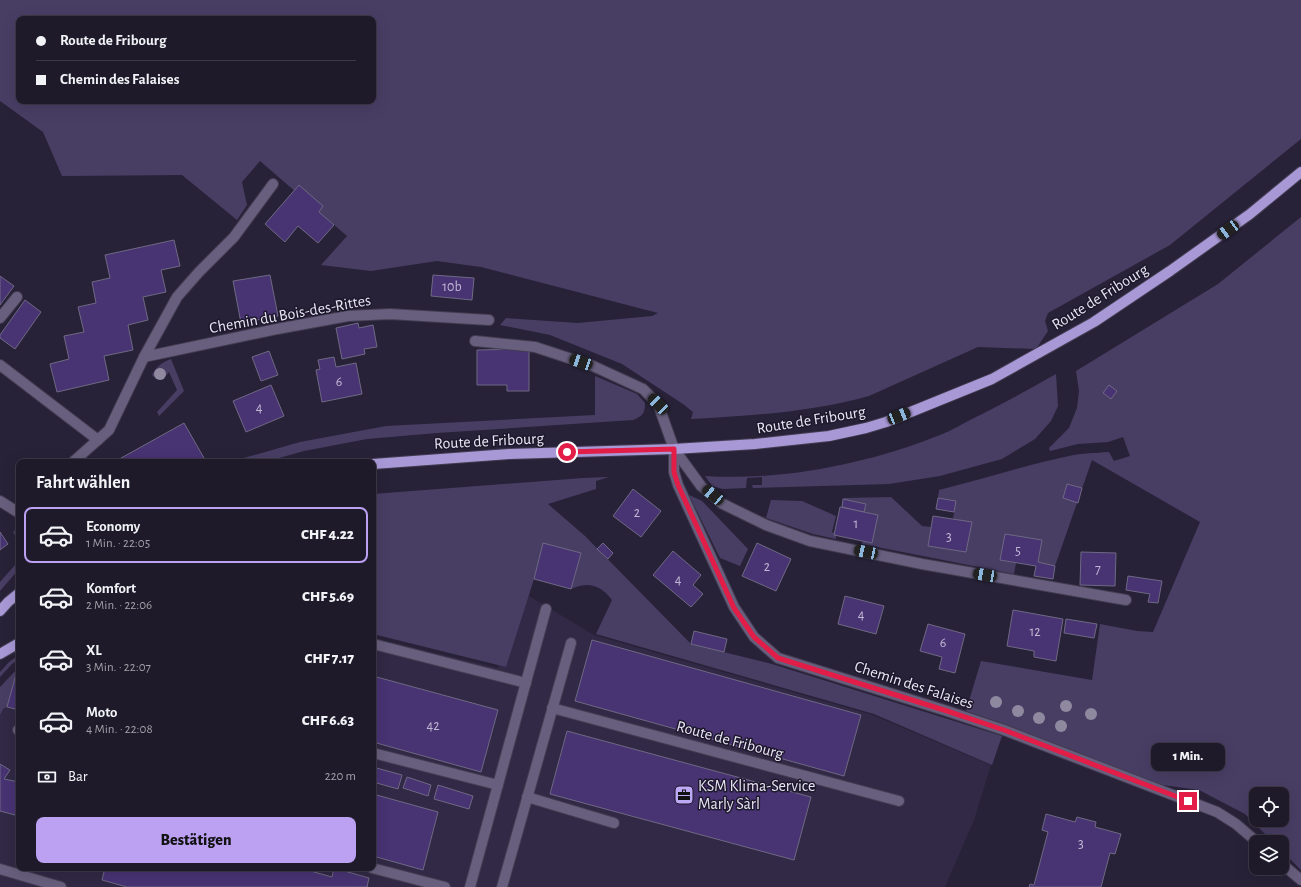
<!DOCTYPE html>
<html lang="de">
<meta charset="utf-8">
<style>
:root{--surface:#1e1a2a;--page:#2b2736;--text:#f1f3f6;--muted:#a1a1a8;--line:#3c3847;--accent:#bca0f2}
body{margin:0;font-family:"Alegreya Sans",sans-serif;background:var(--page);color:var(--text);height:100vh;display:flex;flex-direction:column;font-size:15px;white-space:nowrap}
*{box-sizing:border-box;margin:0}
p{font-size:13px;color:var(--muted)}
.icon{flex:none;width:22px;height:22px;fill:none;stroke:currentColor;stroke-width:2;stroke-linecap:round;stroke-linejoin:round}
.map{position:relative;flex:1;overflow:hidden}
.side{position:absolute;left:16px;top:459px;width:360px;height:412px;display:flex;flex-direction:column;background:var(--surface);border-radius:8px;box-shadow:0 4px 16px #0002,0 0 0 1px var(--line)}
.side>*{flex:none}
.guide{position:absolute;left:16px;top:16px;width:360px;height:88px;border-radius:8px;box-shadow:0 4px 16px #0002,0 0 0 1px var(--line);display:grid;align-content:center;height:88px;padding:0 20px;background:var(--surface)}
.buttons{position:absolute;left:1249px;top:787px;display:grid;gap:8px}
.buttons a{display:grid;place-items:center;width:40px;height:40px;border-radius:8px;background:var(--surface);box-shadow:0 4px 16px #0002,0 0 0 1px var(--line);font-size:20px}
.end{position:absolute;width:18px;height:18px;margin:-9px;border:5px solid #e11d48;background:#fff;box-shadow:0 0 0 2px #fff}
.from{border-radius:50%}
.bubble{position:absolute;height:28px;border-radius:8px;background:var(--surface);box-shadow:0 4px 16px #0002,0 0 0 1px var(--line);font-size:13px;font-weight:800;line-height:28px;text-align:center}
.car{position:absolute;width:12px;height:24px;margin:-12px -6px;border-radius:5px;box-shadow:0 0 3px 1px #0007;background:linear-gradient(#222 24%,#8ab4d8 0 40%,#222 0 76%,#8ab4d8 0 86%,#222 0)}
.guide b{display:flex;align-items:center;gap:14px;height:38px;font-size:15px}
.guide b+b{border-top:1px solid var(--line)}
.guide i{width:10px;height:10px;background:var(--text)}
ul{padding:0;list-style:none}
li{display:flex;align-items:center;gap:12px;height:56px;margin:0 8px 6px;padding:0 12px;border:2px solid transparent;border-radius:8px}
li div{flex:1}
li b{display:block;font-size:15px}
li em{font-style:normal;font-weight:800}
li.on{border-color:var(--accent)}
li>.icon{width:36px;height:36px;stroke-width:1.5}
h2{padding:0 20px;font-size:18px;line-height:48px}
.pay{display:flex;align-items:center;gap:10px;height:44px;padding:0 20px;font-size:15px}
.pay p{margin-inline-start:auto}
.action{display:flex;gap:8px;margin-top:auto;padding:8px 20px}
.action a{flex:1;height:46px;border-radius:8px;background:var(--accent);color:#111;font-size:16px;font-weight:800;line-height:46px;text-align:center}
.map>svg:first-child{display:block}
</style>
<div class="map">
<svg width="1301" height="887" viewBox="0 0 1301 887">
<rect width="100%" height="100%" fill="#282238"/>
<!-- built -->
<polygon fill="#312945" points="524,593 594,635 873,715 991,765 974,820 945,887 0,887 0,691 19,671 19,868 373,868 373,638 498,668"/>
<!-- green -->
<g fill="#483e64" fill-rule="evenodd">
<path d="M0,0H1301V139L1170,245L1048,313L1045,321L1048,331L1036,349L978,347L869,396C811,412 751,416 691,419L693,412L683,404L622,364L550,335L500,325L506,318L578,323L652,316L658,313L481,267L437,261L371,271L321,265L347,236L260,161L242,182L247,205L237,220L182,175L62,176L43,132L0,101ZM19,19H373V101H19Z"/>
<path d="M1301,217V870L1282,851V842H1273L1245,814L1199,790L1155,784L1107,764L1007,725L966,711L981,661L1092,680L1100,624L1137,631L1153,632L1200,522L1092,460L1055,566L1038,562L1042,540L1005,534L1000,560L1016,563L1014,574L862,544V541L872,543L878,515L864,512L866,504L843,499L844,498L891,497L922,526L931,527L928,546L966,552L971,522L953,519L956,501L938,498L939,490C983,479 1026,465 1069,456C1082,453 1096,453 1109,452L1114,461L1130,456L1123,437L1108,442L1078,444L1050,451L1049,448L1069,428L1077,408L1079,391L1076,371L1218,284ZM1256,794H1282V820H1256Z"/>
<path d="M171,359L184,391L159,416L157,412L177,390L169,372L162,380L155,378L152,375C156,367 162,362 171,359Z"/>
<path d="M1056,374L1058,406L1051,421L1035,439L1002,459L940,476L889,484L753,488L752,485H762V477L747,478L746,488L723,489L712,486L705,476C783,481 867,464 940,435C951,431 962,424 972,419C1001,405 1028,390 1056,374Z"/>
<path d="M595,376L637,394L645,403C645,413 643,416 633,420L437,433L367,439L304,451L265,462H230L300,442L386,426L595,415Z"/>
<path d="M609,477L596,481V489L548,504L585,536L691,644L772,664L1002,736L992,765L874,714L596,634L612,600C601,585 588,581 571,589L581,553L543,544L534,579L506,667L373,634V494L583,478Z"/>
<polygon points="689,495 702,501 748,549 740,566 720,558"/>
<polygon points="771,500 802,501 836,516 832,532 834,533 834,535 836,535 836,539 813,534 766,518"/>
<polygon points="18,527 19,569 0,591 0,582 15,565 18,551 18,541 13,532"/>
<polygon points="19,655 19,659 12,664 0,677 0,672 9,662"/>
<polygon points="19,667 19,673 10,705 3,709 0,715 0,687"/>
</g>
<!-- building -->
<g fill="#483373" stroke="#6f6983">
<polygon points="299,185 323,206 319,212 334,225 318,243 298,226 285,242 265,224"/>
<polygon points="174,240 180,266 161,270 166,292 143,297 148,320 128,325 133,350 104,356 109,380 57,392 50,364 69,359 64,336 84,332 78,307 96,303 92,282 110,278 105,255"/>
<polygon points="270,275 278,316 241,323 233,281"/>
<polygon points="433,275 474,278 472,300 431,296"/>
<polygon points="0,276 14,286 0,305"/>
<polygon points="25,300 41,312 15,349 0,338 0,335"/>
<polygon points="358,323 359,328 373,325 377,347 364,349 365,354 342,359 336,328"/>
<polygon points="529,349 529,391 507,391 507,385 477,385 477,350"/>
<polygon points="269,351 278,375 261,381 252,357"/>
<polygon points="334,357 336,367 356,363 362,394 322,402 316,370 320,369 318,360"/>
<polygon points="271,385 284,416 246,432 233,401"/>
<polygon points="1109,385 1117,391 1111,399 1103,393"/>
<polygon points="184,423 204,458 196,462 185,462 184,459 179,462 114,462"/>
<polygon points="1067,484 1082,488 1078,503 1063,498"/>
<polygon points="633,489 661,511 641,537 613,516"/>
<polygon points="938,498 956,501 954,512 936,509"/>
<polygon points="843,499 866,504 864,512 842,507"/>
<polygon points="840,507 878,515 872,543 834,535"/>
<polygon points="933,516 972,522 966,552 928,546"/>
<polygon points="0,532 8,544 0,550"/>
<polygon points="1005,534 1042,540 1038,562 1055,566 1053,579 1034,576 1036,566 1000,560"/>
<polygon points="543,543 581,553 571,589 534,579"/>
<polygon points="603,543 613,553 608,559 597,549"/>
<polygon points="757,543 791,559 776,591 742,576"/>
<polygon points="673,551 701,575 693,585 703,594 691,607 653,575"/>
<polygon points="1081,552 1116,553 1115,586 1080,585"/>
<polygon points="1128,576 1162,581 1158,603 1148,602 1150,594 1126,590"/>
<polygon points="845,596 884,606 876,634 838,624"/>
<polygon points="1013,610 1063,619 1056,661 1034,657 1034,651 1007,646"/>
<polygon points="1066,619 1097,624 1094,638 1064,633"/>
<polygon points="928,624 965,634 955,673 939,669 942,657 920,651"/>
<polygon points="694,631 727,639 724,652 691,644"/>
<polygon points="592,640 861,715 844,776 575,701"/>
<polygon points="18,667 19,667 19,710 7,707"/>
<polygon points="373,676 498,710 481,772 373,742"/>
<polygon points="567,731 811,797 794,860 550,794"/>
<polygon points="0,764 10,770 4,779 19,782 19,816 0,811"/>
<polygon points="373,767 402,775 398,789 373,782"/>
<polygon points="407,777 431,785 428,796 403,788"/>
<polygon points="438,785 473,796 469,809 434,799"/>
<polygon points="373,794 438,812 423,870 373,856"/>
<polygon points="1046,814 1075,822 1077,817 1096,822 1095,827 1121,834 1115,854 1110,853 1101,887 1029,887 1030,884 1034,885 1048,832 1042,830"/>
<polygon points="105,868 300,868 332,877 334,868 369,878 367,887 368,887 127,887 102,880"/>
</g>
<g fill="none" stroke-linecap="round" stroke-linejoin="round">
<!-- minor casing -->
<g stroke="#433d52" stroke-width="12">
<g id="minor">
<polyline points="0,318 17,297"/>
<polyline points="475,341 535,347 593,366 643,389 658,404 674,449 701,486 721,503 766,525 810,541 922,564 1126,600"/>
<polyline points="144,357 277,329 348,316 390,314 489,320"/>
<polyline points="0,365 98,440"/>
<polyline points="674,449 674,472 678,485 734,607 754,637 778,658 947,711 1004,730 1217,812 1236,824 1257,842"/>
<polyline points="73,462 109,430 144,357 177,297 199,272 234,237 273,184"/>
<polyline points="0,501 19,513"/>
<polyline points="373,644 526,683"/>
<polyline points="552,708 899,801"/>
<polyline points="18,730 19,731"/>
<polyline points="373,753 498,785"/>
<polyline points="527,797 614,823"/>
<polyline points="1282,864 1301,880"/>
<polyline points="372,868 445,887"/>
<polyline points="0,869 61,887"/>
<polyline points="470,887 546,609"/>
<polyline points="502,887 571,643"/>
</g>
</g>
<!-- major casing -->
<g stroke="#433d52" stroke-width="12">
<g id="major">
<polyline points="373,464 509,454 674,449 755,444 829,436 866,428 886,422 992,379 1094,322 1170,271 1250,214 1301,172"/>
<polyline points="0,611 8,602 19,593"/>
<polyline points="0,654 19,643"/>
</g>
</g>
<!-- minor -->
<use href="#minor" stroke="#675f7d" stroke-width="10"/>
<!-- major -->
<use href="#major" stroke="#a898d6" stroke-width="10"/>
</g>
<!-- trees -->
<g fill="#8f899f">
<circle cx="160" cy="374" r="6"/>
<circle cx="996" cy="702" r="6"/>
<circle cx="1066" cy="706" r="6"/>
<circle cx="1018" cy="711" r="6"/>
<circle cx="1091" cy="714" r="6"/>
<circle cx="1039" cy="718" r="6"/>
<circle cx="1061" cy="726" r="6"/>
</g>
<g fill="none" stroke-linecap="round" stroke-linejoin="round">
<!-- route -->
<polyline stroke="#e11d48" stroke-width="5" points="567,452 674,449 674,472 678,485 734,608 754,637 778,658 947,711 1004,730 1188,801"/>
</g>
<!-- icons -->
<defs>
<g id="office-square" transform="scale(1)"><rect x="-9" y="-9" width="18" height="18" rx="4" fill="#bda9f5" stroke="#1e182d"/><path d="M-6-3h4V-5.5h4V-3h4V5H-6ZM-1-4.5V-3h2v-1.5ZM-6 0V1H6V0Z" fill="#111"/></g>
</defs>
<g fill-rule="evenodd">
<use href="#office-square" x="684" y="795"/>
</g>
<g text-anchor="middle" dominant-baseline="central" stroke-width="3" stroke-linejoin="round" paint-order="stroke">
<!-- number labels -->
<g font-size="14" fill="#c0b8d4">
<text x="452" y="287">10b</text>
<text x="339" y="382">6</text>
<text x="259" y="408">4</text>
<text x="637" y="513">2</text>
<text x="856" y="524">1</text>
<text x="949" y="537">3</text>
<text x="1018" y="551">5</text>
<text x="767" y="567">2</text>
<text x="1098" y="569">7</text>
<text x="678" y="580">4</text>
<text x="861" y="615">4</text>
<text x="1035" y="632">12</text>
<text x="943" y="643">6</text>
<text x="433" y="726">42</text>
<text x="1081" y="844">3</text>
</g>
<!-- street labels -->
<g font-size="16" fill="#e8e5f4" stroke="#1e182d">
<text transform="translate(1100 297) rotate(-32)">Route de Fribourg</text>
<text transform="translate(290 314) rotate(-10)">Chemin du Bois-des-Rittes</text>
<text transform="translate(811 420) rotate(-9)">Route de Fribourg</text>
<text transform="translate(489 441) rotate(-3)">Route de Fribourg</text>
<text transform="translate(914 685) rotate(18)">Chemin des Falaises</text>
<text transform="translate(730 740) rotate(15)">Route de Fribourg</text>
</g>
<!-- poi labels -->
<g font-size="16" fill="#e8e5f4" stroke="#1e182d" text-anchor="start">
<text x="698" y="786">KSM Klima-Service<tspan x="698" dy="18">Marly Sàrl</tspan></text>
</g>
</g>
</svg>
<div class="buttons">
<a><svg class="icon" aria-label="locate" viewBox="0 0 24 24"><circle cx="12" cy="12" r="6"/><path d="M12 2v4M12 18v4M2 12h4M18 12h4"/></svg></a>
<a><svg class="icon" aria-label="layers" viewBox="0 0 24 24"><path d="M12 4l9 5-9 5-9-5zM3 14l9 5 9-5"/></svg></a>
</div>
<i class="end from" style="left:567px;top:452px"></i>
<i class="end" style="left:1188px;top:801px"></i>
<div class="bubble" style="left:1151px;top:743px;width:74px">1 Min.</div>
<i class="car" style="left:1228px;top:230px;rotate:234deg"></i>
<i class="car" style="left:581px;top:362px;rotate:289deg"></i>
<i class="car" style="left:658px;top:404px;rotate:316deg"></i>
<i class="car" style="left:899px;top:416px;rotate:68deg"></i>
<i class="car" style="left:713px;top:495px;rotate:310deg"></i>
<i class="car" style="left:866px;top:552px;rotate:282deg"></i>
<i class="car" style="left:985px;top:575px;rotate:280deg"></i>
<div class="guide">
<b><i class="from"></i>Route de Fribourg</b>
<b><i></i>Chemin des Falaises</b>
</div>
<section class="side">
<h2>Fahrt wählen</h2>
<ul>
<li class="on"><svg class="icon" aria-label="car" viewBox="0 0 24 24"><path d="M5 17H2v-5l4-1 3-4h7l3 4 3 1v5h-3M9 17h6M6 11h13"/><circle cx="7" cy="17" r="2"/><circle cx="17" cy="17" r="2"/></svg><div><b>Economy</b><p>1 Min. · 22:05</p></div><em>CHF 4.22</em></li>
<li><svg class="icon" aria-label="car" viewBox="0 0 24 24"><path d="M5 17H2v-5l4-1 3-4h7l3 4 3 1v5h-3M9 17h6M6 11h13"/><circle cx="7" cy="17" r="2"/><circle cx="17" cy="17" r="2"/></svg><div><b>Komfort</b><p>2 Min. · 22:06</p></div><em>CHF 5.69</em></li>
<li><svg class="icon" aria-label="car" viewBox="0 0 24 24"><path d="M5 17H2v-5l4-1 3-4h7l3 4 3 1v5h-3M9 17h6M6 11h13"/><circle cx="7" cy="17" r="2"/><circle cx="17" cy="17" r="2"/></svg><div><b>XL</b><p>3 Min. · 22:07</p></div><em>CHF 7.17</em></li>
<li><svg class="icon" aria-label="car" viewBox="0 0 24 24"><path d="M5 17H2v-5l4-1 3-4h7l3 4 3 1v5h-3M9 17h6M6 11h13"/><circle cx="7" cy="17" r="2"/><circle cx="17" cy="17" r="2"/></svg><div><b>Moto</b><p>4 Min. · 22:08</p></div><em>CHF 6.63</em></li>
</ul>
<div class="pay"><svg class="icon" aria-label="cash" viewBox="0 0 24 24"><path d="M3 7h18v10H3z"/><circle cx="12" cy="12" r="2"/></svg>Bar<p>220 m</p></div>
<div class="action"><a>Bestätigen</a></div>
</section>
</div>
